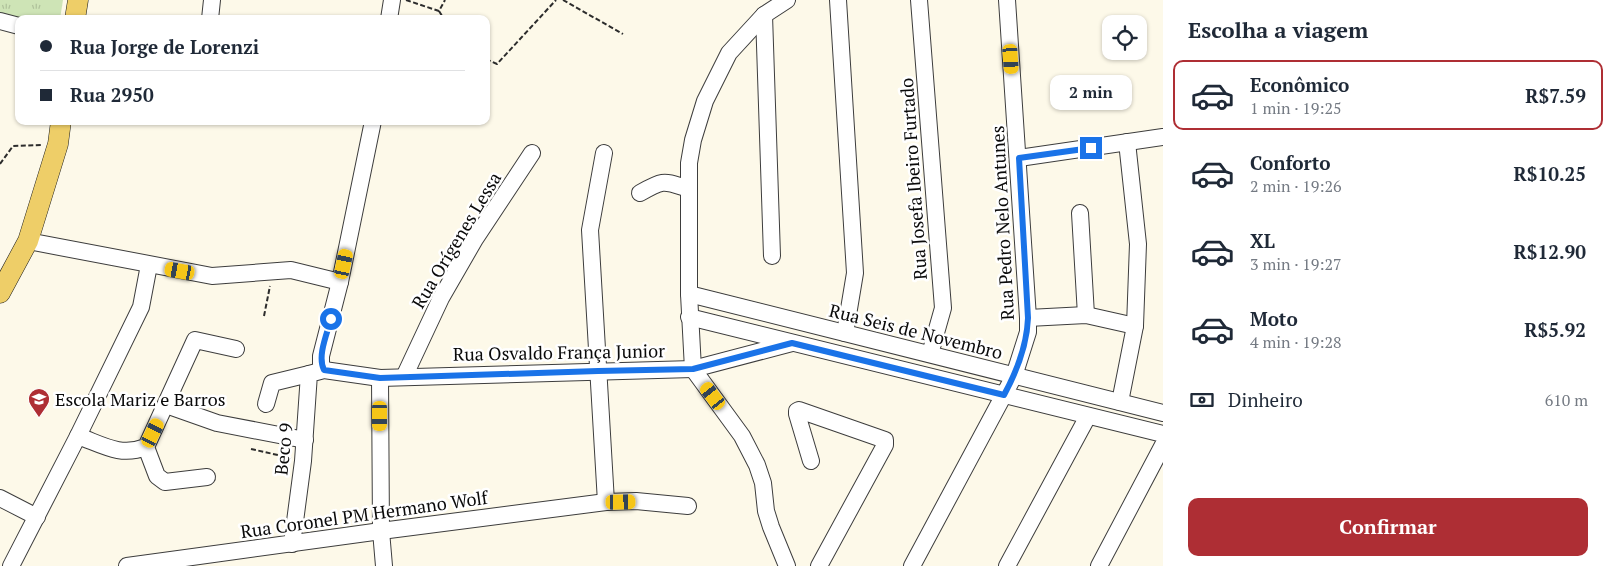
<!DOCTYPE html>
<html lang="pt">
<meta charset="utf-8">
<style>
:root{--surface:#fff;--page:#f6f6f7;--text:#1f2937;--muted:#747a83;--line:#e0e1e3;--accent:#ae2e34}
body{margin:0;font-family:"PT Serif",serif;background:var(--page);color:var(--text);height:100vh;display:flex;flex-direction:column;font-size:19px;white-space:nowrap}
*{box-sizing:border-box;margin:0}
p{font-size:16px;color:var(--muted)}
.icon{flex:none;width:28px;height:28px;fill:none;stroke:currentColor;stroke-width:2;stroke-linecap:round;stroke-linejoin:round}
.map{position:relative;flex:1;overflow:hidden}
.side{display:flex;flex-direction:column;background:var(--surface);width:450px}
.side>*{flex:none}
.guide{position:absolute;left:15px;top:15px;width:475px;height:110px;border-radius:10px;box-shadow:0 1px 4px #0004;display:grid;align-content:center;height:110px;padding:0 25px;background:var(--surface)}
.tools{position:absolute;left:1102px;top:15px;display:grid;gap:10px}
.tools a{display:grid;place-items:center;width:45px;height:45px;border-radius:10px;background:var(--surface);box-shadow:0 1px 4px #0004;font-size:25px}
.end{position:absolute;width:22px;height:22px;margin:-11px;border:6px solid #1a73e8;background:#fff;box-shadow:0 0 0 2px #fff}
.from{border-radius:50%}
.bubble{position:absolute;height:35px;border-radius:10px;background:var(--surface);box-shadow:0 1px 4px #0004;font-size:16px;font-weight:600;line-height:35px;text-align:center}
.car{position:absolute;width:15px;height:30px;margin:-15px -8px;border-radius:6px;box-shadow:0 0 4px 1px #0007;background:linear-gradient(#f5c518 24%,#345 0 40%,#f5c518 0 76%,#345 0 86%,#f5c518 0)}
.guide b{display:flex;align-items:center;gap:18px;height:48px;font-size:19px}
.guide b+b{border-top:1px solid var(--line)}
.guide i{width:12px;height:12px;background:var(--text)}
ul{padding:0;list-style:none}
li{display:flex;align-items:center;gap:15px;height:70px;margin:0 10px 8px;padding:0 15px;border:2px solid transparent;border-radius:10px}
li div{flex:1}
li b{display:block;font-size:19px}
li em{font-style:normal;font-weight:600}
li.selected{border-color:var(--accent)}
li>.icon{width:45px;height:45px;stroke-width:1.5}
h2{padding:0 25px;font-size:22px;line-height:60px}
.pay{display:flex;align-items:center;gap:12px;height:55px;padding:0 25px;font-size:19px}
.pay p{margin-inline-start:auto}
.action{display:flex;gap:10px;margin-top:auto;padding:10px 25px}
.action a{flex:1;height:58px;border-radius:10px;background:var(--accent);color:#fff;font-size:20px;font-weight:600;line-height:58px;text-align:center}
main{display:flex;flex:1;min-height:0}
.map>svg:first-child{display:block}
</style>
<main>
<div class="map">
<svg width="1163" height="566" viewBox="0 0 1163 566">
<defs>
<pattern id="park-tufts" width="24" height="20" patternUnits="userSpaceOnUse" patternTransform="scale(1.25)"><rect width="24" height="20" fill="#cee4b6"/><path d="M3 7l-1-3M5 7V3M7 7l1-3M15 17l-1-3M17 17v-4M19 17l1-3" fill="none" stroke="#b0c29b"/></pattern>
</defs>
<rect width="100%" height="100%" fill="#fdf9e9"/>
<!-- park -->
<polygon fill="url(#park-tufts)" points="0,0 63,0 60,19 19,19 0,14"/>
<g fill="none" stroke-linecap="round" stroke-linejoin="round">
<!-- minor casing -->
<g stroke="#3d3d3d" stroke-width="18">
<g id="minor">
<polyline points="787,0 764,15 729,53 705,101 693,140 689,163 689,294 693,369 742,436 757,465 763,483 766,511 771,527 787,566"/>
<polyline points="838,0 855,273 845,333"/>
<polyline points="919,0 943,308 930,354"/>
<polyline points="764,15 772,256"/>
<polyline points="210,19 212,0"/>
<polyline points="389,19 392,0"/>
<polyline points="0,21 19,26"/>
<polyline points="604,153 590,230 606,502"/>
<polyline points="1019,158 1163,137"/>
<path d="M640,193C665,179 663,181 689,189"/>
<polyline points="1080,213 1086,315"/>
<polyline points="28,241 212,276 291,270 340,282"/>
<polyline points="689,294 1163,413"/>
<polyline points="689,317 1163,434"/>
<polyline points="1028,318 1086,315 1135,326"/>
<polyline points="324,370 321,364 321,356 340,282 373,121"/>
<polyline points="404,377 441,298 475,239 532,153"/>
<polyline points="380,378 381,531 384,566"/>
<polyline points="1120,402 1135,326 1138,244 1127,142"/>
<polyline points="266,404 272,383 309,374"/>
<polyline points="166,405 217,423 305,440"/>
<path d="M78,436C103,445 120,457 146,447L195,340L236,349"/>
<polyline points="146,447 157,476 165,482 207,477"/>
<polyline points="811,461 797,414 797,411 799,410 885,440 885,445 819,566"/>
<polyline points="0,498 37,517"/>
<polyline points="292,544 303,461 309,374 324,370 380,378 693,369 792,343"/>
<polyline points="11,566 78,436 141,307 149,265"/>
<polyline points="127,566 381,531 606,502 636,501 688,506"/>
<polyline points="912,566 1014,376 1028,332 1028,318 1007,0"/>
<polyline points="1007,566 1088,416"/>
<polyline points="1099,566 1163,445"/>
</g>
</g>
<!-- major casing -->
<g stroke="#1b1b1b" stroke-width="21">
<g id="major">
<polyline points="75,19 78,0"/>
<polyline points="0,293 28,241 58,144 61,121"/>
</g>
</g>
<!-- path -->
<g stroke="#2c2c2c" stroke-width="2" stroke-dasharray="5 2.5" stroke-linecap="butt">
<polyline points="406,0 439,11 445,0"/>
<polyline points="563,0 623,34"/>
<polyline points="439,11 444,19"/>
<polyline points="486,59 497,64 556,0"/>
<polyline points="0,164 13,146 41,145"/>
<polyline points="264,316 270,286"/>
<polyline points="251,449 291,458"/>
</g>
<!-- minor -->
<use href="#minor" stroke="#fff" stroke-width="16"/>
<!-- major -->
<use href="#major" stroke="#eece68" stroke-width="20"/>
</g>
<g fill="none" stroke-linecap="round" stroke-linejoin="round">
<!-- route -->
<path stroke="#1a73e8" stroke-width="6" d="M331,319C327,334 317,356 324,370L380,378L598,371L693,369L792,343L1004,395C1017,371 1027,345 1028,318L1019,158L1091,148"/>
</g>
<!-- icons -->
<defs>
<g id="school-pin" transform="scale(1.125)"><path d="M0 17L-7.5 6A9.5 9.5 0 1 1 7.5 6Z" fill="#ae2e34" stroke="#fff"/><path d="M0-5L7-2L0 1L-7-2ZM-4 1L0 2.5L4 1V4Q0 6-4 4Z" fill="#fff"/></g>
</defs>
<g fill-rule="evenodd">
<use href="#school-pin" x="39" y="399"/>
</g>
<g text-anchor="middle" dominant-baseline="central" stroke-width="5" stroke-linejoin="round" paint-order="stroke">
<!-- street labels -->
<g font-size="18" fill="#0a0a0a" stroke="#fff">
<text transform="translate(913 179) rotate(-94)">Rua Josefa Ibeiro Furtado</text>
<text transform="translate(1002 223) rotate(-93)">Rua Pedro Nelo Antunes</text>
<text transform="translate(456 240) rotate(-59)">Rua Orígenes Lessa</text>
<text transform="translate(916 331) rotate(14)">Rua Seis de Novembro</text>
<text transform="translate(559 352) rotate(-1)">Rua Osvaldo França Junior</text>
<text transform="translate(283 449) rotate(-84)">Beco 9</text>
<text transform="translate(364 514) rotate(-8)">Rua Coronel PM Hermano Wolf</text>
</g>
<!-- poi labels -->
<g font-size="18" fill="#0a0a0a" stroke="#fff" text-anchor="start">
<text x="55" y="399">Escola Mariz e Barros</text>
</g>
</g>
</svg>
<div class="tools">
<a><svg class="icon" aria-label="locate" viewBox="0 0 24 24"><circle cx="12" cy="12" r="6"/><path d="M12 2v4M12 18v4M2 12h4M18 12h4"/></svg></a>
</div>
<i class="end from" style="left:331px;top:319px"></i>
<i class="end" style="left:1091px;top:148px"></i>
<div class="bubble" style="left:1050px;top:75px;width:82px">2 min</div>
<i class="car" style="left:1011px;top:59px;rotate:176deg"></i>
<i class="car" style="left:344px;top:264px;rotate:12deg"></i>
<i class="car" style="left:180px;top:271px;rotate:280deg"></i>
<i class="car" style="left:713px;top:396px;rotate:323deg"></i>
<i class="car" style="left:380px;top:416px;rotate:180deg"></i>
<i class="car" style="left:153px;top:433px;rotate:26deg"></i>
<i class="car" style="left:621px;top:502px;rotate:89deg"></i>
<div class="guide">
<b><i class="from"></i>Rua Jorge de Lorenzi</b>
<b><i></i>Rua 2950</b>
</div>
</div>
<section class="side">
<h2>Escolha a viagem</h2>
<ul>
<li class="selected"><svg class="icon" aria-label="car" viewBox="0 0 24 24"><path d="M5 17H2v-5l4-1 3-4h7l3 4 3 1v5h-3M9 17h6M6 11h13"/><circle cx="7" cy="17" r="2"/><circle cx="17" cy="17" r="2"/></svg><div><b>Econômico</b><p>1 min · 19:25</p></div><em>R$7.59</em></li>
<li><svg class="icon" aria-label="car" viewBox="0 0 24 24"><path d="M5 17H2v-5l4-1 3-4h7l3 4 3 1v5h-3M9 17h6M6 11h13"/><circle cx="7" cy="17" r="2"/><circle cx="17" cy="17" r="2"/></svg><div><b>Conforto</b><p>2 min · 19:26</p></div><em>R$10.25</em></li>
<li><svg class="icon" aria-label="car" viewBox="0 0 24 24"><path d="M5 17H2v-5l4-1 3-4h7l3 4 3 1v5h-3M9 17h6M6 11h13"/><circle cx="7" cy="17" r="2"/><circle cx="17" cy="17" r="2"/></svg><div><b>XL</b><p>3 min · 19:27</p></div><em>R$12.90</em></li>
<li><svg class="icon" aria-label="car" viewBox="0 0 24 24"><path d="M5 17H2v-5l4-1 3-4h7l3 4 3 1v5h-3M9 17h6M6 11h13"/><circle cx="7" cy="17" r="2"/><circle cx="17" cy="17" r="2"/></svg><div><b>Moto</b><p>4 min · 19:28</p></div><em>R$5.92</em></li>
</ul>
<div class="pay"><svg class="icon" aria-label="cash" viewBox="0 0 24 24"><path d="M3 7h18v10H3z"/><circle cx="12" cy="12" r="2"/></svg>Dinheiro<p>610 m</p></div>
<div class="action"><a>Confirmar</a></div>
</section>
</main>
